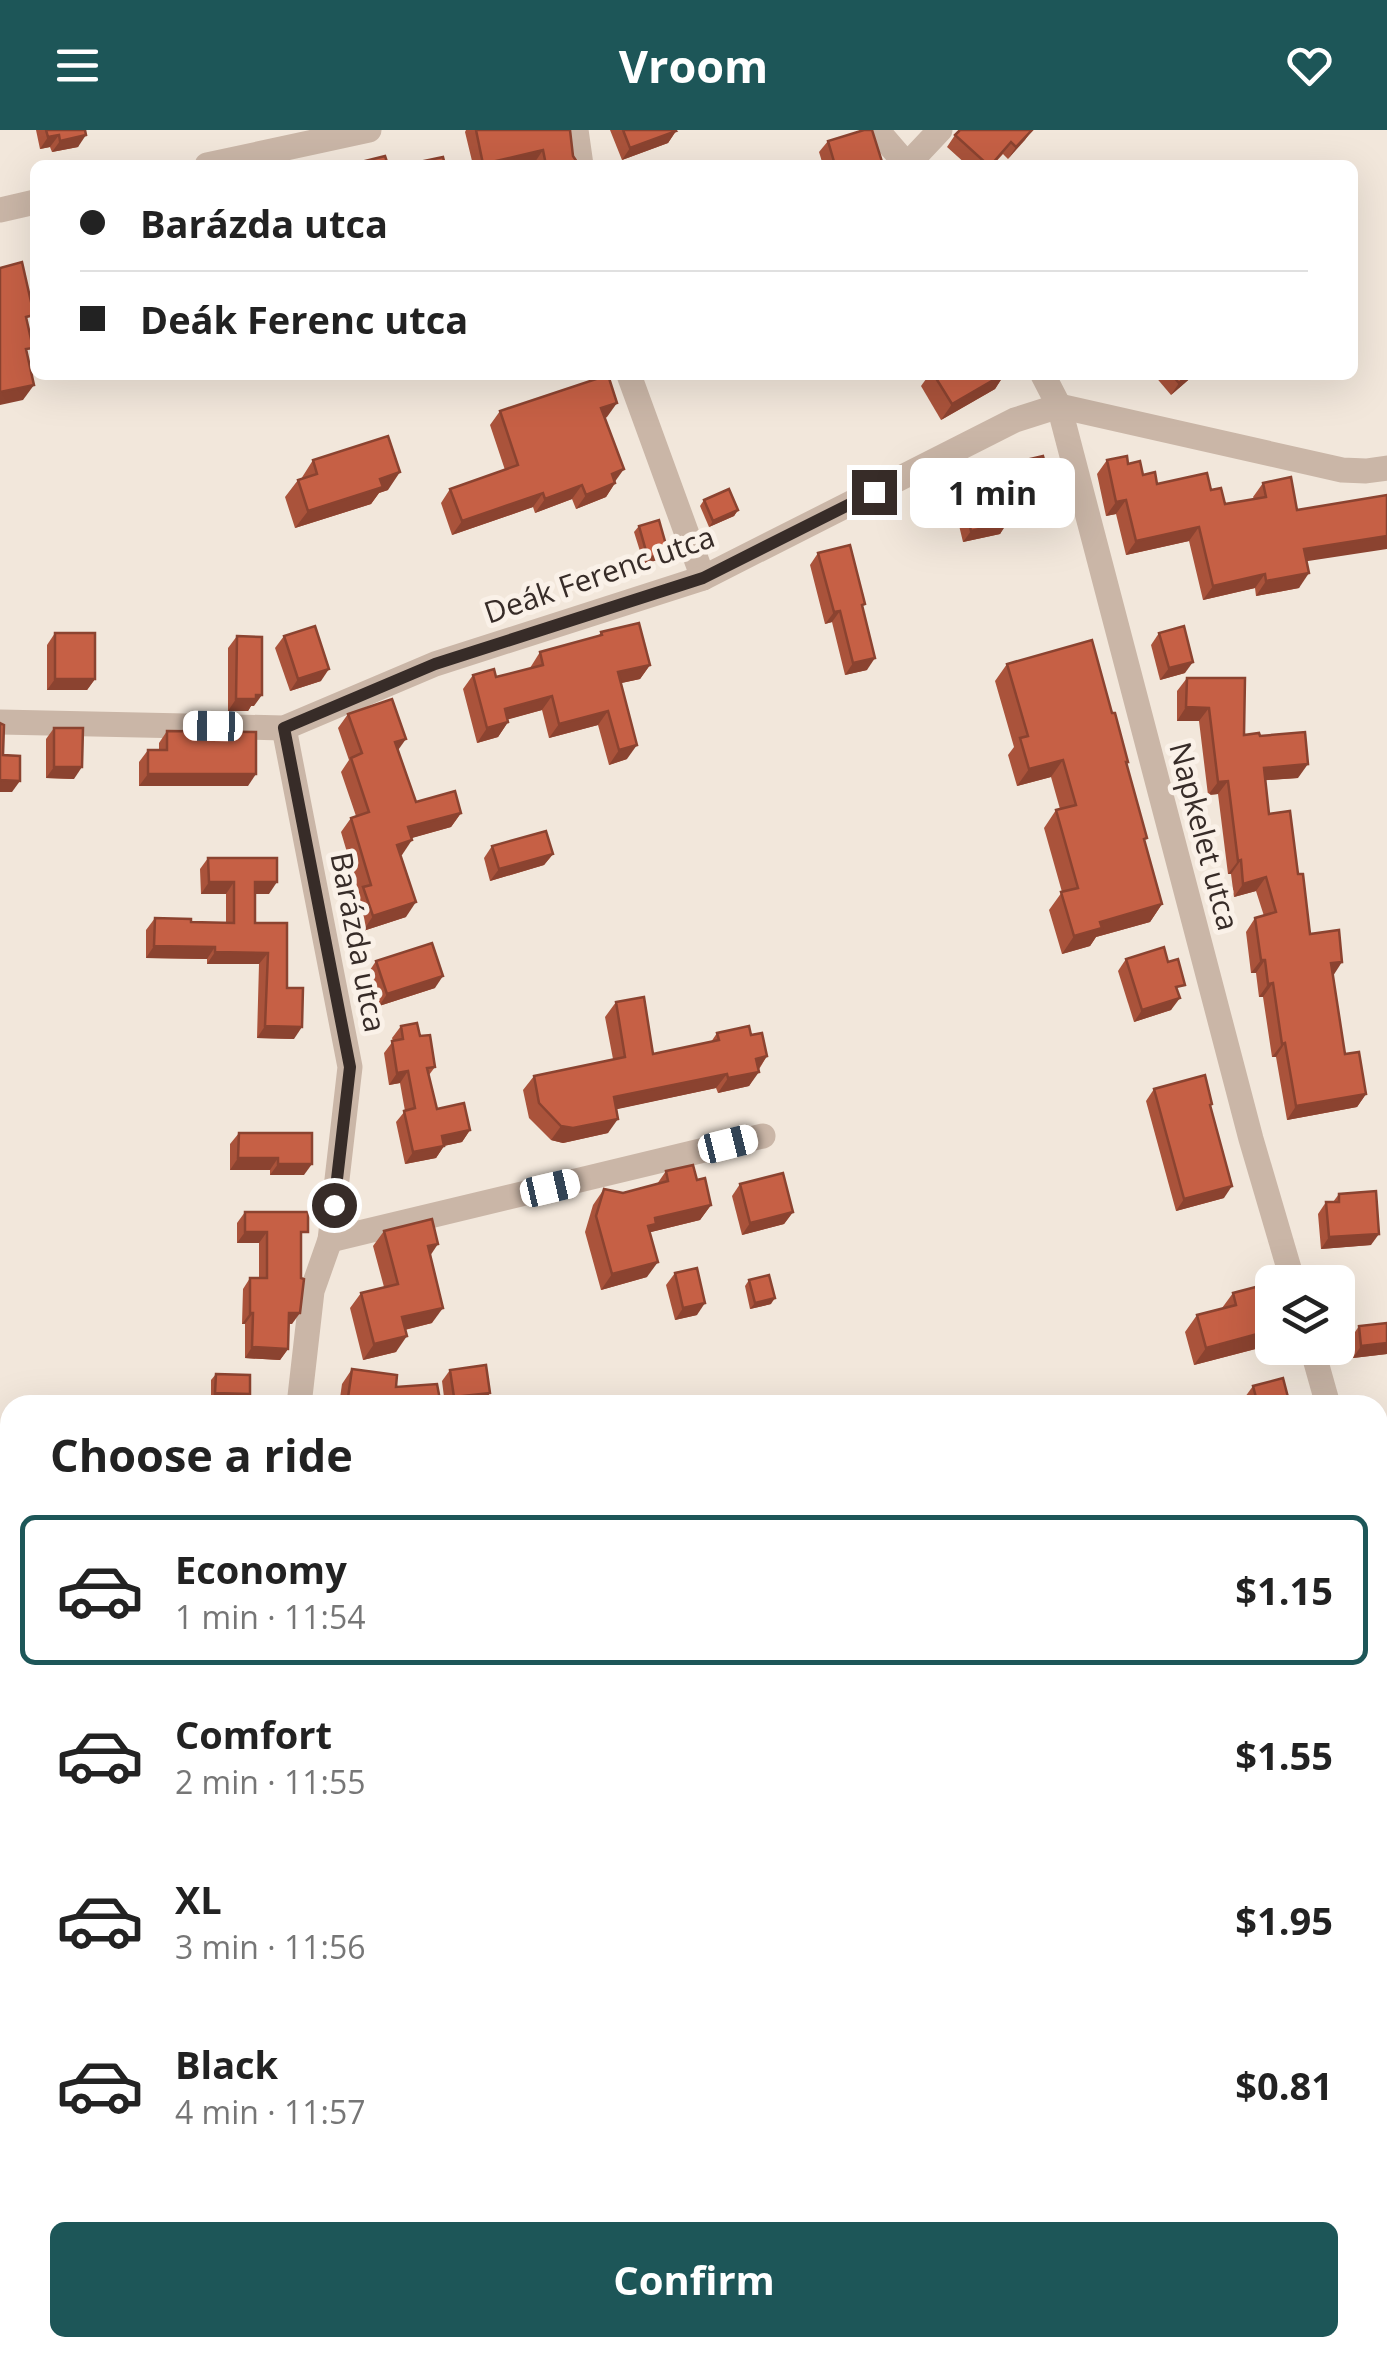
<!DOCTYPE html>
<meta charset="utf-8">
<style>
:root{--surface:#fff;--page:#f2f2f2;--text:#222;--muted:#767676;--line:#e0e0e0;--accent:#1d5658}
body{margin:0;font-family:"Open Sans",sans-serif;background:var(--page);color:var(--text);height:100vh;display:flex;flex-direction:column;font-size:38px;white-space:nowrap}
*{box-sizing:border-box;margin:0}
p{font-size:32px;color:var(--muted)}
.icon{flex:none;width:55px;height:55px;fill:none;stroke:currentColor;stroke-width:2;stroke-linecap:round;stroke-linejoin:round}
.map{position:relative;flex:1;overflow:hidden}
.side{position:absolute;left:0px;top:1265px;width:1388px;height:962px;display:flex;flex-direction:column;background:var(--surface);border-radius:30px 30px 0 0;box-shadow:0 10px 40px #0002}
.side>*{flex:none}
.banner{position:absolute;left:30px;top:30px;width:1328px;height:220px;border-radius:15px;box-shadow:0 10px 40px #0002;display:grid;align-content:center;height:220px;padding:0 50px;background:var(--surface)}
.buttons{position:absolute;left:1255px;top:1135px;display:grid;gap:20px}
.buttons a{display:grid;place-items:center;width:100px;height:100px;border-radius:15px;background:var(--surface);box-shadow:0 10px 40px #0002;font-size:50px}
.end{position:absolute;width:45px;height:45px;margin:-22px;border:12px solid #372c28;background:#fff;box-shadow:0 0 0 5px #fff}
.from{border-radius:50%}
.bubble{position:absolute;height:70px;border-radius:15px;background:var(--surface);box-shadow:0 10px 40px #0002;font-size:32px;font-weight:700;line-height:70px;text-align:center}
.car{position:absolute;width:30px;height:60px;margin:-30px -15px;border-radius:12px;box-shadow:0 0 8px 2px #0007;background:linear-gradient(#fff 24%,#345 0 40%,#fff 0 76%,#345 0 86%,#fff 0)}
.banner b{display:flex;align-items:center;gap:35px;height:95px;font-size:38px}
.banner b+b{border-top:2px solid var(--line)}
.banner i{width:25px;height:25px;background:var(--text)}
ul{padding:0;list-style:none}
li{display:flex;align-items:center;gap:30px;height:150px;margin:0 20px 15px;padding:0 30px;border:5px solid transparent;border-radius:15px}
li div{flex:1}
li b{display:block;font-size:38px}
li em{font-style:normal;font-weight:700}
li.active{border-color:var(--accent)}
li>.icon{width:90px;height:90px;stroke-width:1.5}
h2{padding:0 50px;font-size:45px;line-height:120px}
.button{display:flex;gap:20px;margin-top:auto;padding:20px 50px}
.button a{flex:1;height:115px;border-radius:15px;background:var(--accent);color:#fff;font-size:40px;font-weight:700;line-height:115px;text-align:center}
header{display:flex;justify-content:space-between;align-items:center;height:130px;padding:0 50px;background:var(--accent);color:#fff;font-size:45px;font-weight:700}
.map>svg:first-child{display:block}
</style>
<header><svg class="icon" aria-label="menu" viewBox="0 0 24 24"><path d="M4 6h16M4 12h16M4 18h16"/></svg>Vroom<svg class="icon" aria-label="heart" viewBox="0 0 24 24"><path d="M12 20l-8-8c-3-5 5-10 8-4 3-6 11-1 8 4z"/></svg></header>
<div class="map">
<svg width="1387" height="2226" viewBox="0 0 1387 2226">
<rect width="100%" height="100%" fill="#f2e7db"/>
<g fill="none" stroke-linecap="round" stroke-linejoin="round">
<!-- minor -->
<g stroke="#cab6a7" stroke-width="25">
<polyline points="576,0 581,35"/>
<polyline points="877,0 907,35"/>
<polyline points="207,35 369,0"/>
<polyline points="907,35 940,0"/>
<polyline points="0,80 35,72"/>
<polyline points="629,245 703,448"/>
<polyline points="1043,245 1059,276 1251,1009 1293,1152"/>
<polyline points="0,592 284,598 435,534 703,448 1015,290 1059,276 1342,340 1366,341 1387,338"/>
<polyline points="284,598 350,937 330,1110 312,1161 299,1275"/>
<polyline points="330,1110 763,1006"/>
<polyline points="1312,1218 1328,1275"/>
<polyline points="1378,1444 1387,1477"/>
<polyline points="1378,1527 1387,1524"/>
<polyline points="0,2147 10,2147"/>
<polyline points="184,2226 185,2218"/>
<polyline points="1219,2226 1220,2218"/>
</g>
</g>
<!-- wall -->
<g fill="#aa533b">
<polygon points="36,0 85,0 78,17 52,22 50,17 40,19"/>
<polygon points="466,0 570,0 573,26 579,35 535,35 535,32 520,35 473,35 465,2"/>
<polygon points="610,0 675,0 676,1 668,13 622,30"/>
<polygon points="1032,0 1008,29 1003,24 993,35 967,35 947,17 955,5"/>
<polygon points="828,11 883,35 823,35 819,22"/>
<polygon points="929,245 1004,245 995,259 941,290 921,256"/>
<polygon points="1154,245 1194,245 1171,265"/>
<polygon points="500,281 607,287 605,288 615,353 606,367 576,379 572,369 535,383 533,377 452,405 441,373 450,359 505,340 490,295"/>
<polygon points="313,330 388,360 379,363 371,374 295,398 285,367 298,350 301,349"/>
<polygon points="1107,330 1128,334 1157,354 1211,360 1225,374 1254,369 1253,367 1263,353 1307,431 1299,458 1256,466 1255,458 1203,470 1189,411 1126,425 1116,384 1106,386 1097,344"/>
<polygon points="958,346 1054,366 1046,378 1008,389 1000,404 963,412 950,358"/>
<polygon points="704,370 738,380 734,386 709,397 700,376"/>
<polygon points="639,396 668,422 664,428 644,434 634,402"/>
<polygon points="818,423 863,477 867,540 845,545 832,492 825,494 810,435"/>
<polygon points="601,502 650,535 640,549 621,553 627,629 609,635 598,595 549,608 542,580 508,589 508,592 498,607 477,613 463,559 473,545 496,547 530,538 540,522 598,507"/>
<polygon points="55,503 95,549 87,560 47,560 47,515"/>
<polygon points="1159,503 1185,543 1160,550 1151,515"/>
<polygon points="237,506 254,576 251,576 248,581 228,581 228,518"/>
<polygon points="284,506 321,551 290,561 275,518"/>
<polygon points="1007,534 1112,583 1128,632 1127,634 1144,712 1162,774 1150,792 1096,807 1090,816 1062,824 1049,780 1062,762 1044,698 1056,680 1060,679 1051,647 1017,656 1008,625 1014,617 995,551"/>
<polygon points="1187,548 1244,605 1260,606 1298,648 1265,650 1269,684 1298,744 1310,804 1333,845 1345,924 1366,964 1357,977 1287,990 1276,927 1272,927 1263,867 1259,867 1256,843 1251,843 1246,802 1255,788 1264,786 1256,761 1234,767 1231,744 1228,744 1218,664 1208,665 1199,591 1177,591 1177,561"/>
<polygon points="348,584 398,620 416,672 461,683 451,697 411,708 401,725 406,787 363,801 353,772 359,763 341,702 351,688 356,686 341,642 349,630 338,598"/>
<polygon points="54,598 74,649 46,648 46,609"/>
<polygon points="167,601 248,656 139,656 139,632 148,620 159,620 159,613"/>
<polygon points="492,716 553,724 544,735 490,751 484,728"/>
<polygon points="208,728 269,764 255,764 255,793 287,858 294,909 257,908 259,834 207,834 207,829 146,828 146,800 155,788 191,792 226,793 226,764 201,764 200,739"/>
<polygon points="1126,829 1178,865 1171,880 1134,892 1118,841"/>
<polygon points="376,831 435,858 379,876 368,843"/>
<polygon points="616,872 653,924 711,912 717,903 751,905 767,926 749,956 718,963 716,958 616,979 608,1003 563,1013 551,1010 529,988 523,960 534,946 613,929 605,887"/>
<polygon points="401,896 420,906 435,937 429,945 437,979 470,1000 462,1012 444,1016 436,1028 405,1034 396,992 405,981 400,953 389,955 384,923 393,911 392,908"/>
<polygon points="1154,959 1224,1068 1176,1081 1146,971"/>
<polygon points="239,1003 304,1045 270,1045 270,1040 230,1040 230,1014"/>
<polygon points="666,1041 697,1050 711,1075 700,1090 651,1102 647,1147 601,1160 585,1102 593,1075 604,1059 623,1063 657,1054"/>
<polygon points="740,1054 793,1082 784,1094 742,1105 732,1066"/>
<polygon points="1339,1064 1371,1115 1321,1119 1318,1084 1326,1072 1333,1072"/>
<polygon points="245,1082 301,1111 292,1194 289,1194 288,1219 280,1230 245,1228 245,1194 242,1194 243,1159 250,1148 259,1148 259,1113 237,1113 237,1093"/>
<polygon points="384,1101 430,1126 432,1193 405,1200 396,1222 363,1230 350,1178 361,1163 384,1157 373,1116"/>
<polygon points="675,1143 697,1185 675,1190 666,1155"/>
<polygon points="749,1150 771,1174 750,1179 745,1156"/>
<polygon points="1233,1163 1267,1216 1194,1235 1185,1202 1197,1185 1222,1178"/>
<polygon points="1387,1193 1387,1224 1353,1228 1351,1208 1359,1196"/>
<polygon points="352,1239 396,1257 441,1275 339,1275 342,1254"/>
<polygon points="450,1240 490,1263 481,1274 445,1275 442,1251"/>
<polygon points="216,1244 246,1270 211,1269 211,1250"/>
<polygon points="1253,1256 1290,1275 1247,1275 1245,1267"/>
<polygon points="222,2218 273,2218 272,2226 221,2226"/>
<polygon points="1235,2218 1269,2218 1263,2226 1235,2226"/>
</g>
<!-- shaded-wall -->
<g fill="#8b4330">
<polygon points="1032,0 1025,10 1008,29 1016,17"/>
<polygon points="676,1 668,13 622,30 630,18"/>
<polygon points="59,5 50,17 40,19 48,7"/>
<polygon points="86,5 78,17 52,22 60,11"/>
<polygon points="543,20 535,32 520,35 482,35"/>
<polygon points="1002,245 1004,245 995,259 941,290 952,274"/>
<polygon points="1188,245 1194,245 1171,265 1179,253"/>
<polygon points="34,255 23,270 0,275 0,262"/>
<polygon points="617,273 607,287 591,292 601,278"/>
<polygon points="624,339 614,353 612,344"/>
<polygon points="400,342 388,360 379,363 371,374 295,398 308,381 380,349"/>
<polygon points="615,353 606,367 576,379 586,365"/>
<polygon points="582,355 572,369 535,383 545,369"/>
<polygon points="543,363 533,377 452,405 462,391"/>
<polygon points="1054,366 1046,378 997,392 1006,381"/>
<polygon points="1126,370 1116,384 1106,386 1116,372"/>
<polygon points="738,380 734,386 709,397 713,391"/>
<polygon points="1008,392 1000,404 963,412 971,401"/>
<polygon points="1199,397 1189,411 1126,425 1136,411"/>
<polygon points="1387,406 1387,419 1295,433 1304,419"/>
<polygon points="668,422 664,428 644,434 648,428"/>
<polygon points="1309,443 1299,458 1256,466 1266,451"/>
<polygon points="1265,444 1255,458 1203,470 1213,456"/>
<polygon points="840,481 832,492 825,494 834,482"/>
<polygon points="875,528 867,540 845,545 853,533"/>
<polygon points="1193,532 1185,543 1160,550 1169,538"/>
<polygon points="650,535 640,549 608,556 618,542"/>
<polygon points="329,539 321,551 290,561 298,549"/>
<polygon points="55,549 95,549 87,560 47,560"/>
<polygon points="256,565 262,565 254,576 251,576 248,581 228,581 236,569"/>
<polygon points="552,566 542,580 495,593 505,579"/>
<polygon points="1186,577 1209,578 1199,591 1177,591"/>
<polygon points="608,581 598,595 549,608 559,594"/>
<polygon points="508,592 498,607 477,613 487,598"/>
<polygon points="406,609 396,623 395,612"/>
<polygon points="637,615 627,629 609,635 619,620"/>
<polygon points="1063,630 1051,647 1017,656 1029,639"/>
<polygon points="1308,634 1298,648 1254,651 1264,638"/>
<polygon points="54,637 82,637 74,649 46,648"/>
<polygon points="148,644 256,644 248,656 139,656"/>
<polygon points="0,650 20,651 12,662 0,662"/>
<polygon points="1228,651 1218,664 1208,665 1218,652"/>
<polygon points="461,683 451,697 398,712 408,697"/>
<polygon points="412,710 402,725 387,729 397,715"/>
<polygon points="553,724 544,735 490,751 499,739"/>
<polygon points="1241,730 1231,744 1228,744 1238,731"/>
<polygon points="1266,747 1256,761 1234,767 1243,754"/>
<polygon points="209,752 234,752 226,764 201,764"/>
<polygon points="255,752 277,752 269,764 247,764"/>
<polygon points="416,772 406,787 363,801 373,786"/>
<polygon points="1162,774 1150,792 1096,807 1090,816 1062,824 1074,806 1100,792"/>
<polygon points="154,816 215,817 207,829 146,828"/>
<polygon points="215,822 268,823 259,834 207,834"/>
<polygon points="1261,830 1265,830 1256,843 1251,843"/>
<polygon points="1342,832 1333,846 1331,833"/>
<polygon points="443,846 435,858 379,876 387,864"/>
<polygon points="1273,853 1263,867 1259,867 1268,854"/>
<polygon points="1180,868 1171,880 1134,892 1142,880"/>
<polygon points="265,896 302,897 294,909 257,908"/>
<polygon points="1285,913 1276,927 1272,927 1282,914"/>
<polygon points="767,926 757,941 756,929"/>
<polygon points="408,941 400,953 389,955 397,943"/>
<polygon points="759,942 749,956 718,963 728,948"/>
<polygon points="727,944 716,958 604,982 614,967"/>
<polygon points="1366,964 1357,977 1287,990 1296,976"/>
<polygon points="618,989 608,1003 563,1013 551,1010 561,996"/>
<polygon points="470,1000 462,1012 434,1018 442,1006"/>
<polygon points="444,1016 436,1028 405,1034 413,1022"/>
<polygon points="238,1028 278,1028 270,1040 230,1040"/>
<polygon points="278,1034 312,1034 304,1045 270,1045"/>
<polygon points="1232,1056 1224,1068 1176,1081 1184,1069"/>
<polygon points="711,1075 700,1090 651,1102 637,1112 655,1088"/>
<polygon points="793,1082 784,1094 742,1105 750,1093"/>
<polygon points="245,1102 267,1102 259,1113 237,1113"/>
<polygon points="1379,1104 1371,1115 1321,1119 1329,1107"/>
<polygon points="438,1114 428,1129 428,1116"/>
<polygon points="658,1132 647,1147 601,1160 612,1144"/>
<polygon points="775,1168 771,1174 750,1179 755,1173"/>
<polygon points="705,1173 697,1185 675,1190 683,1178"/>
<polygon points="443,1178 432,1193 391,1203 402,1187"/>
<polygon points="250,1183 253,1183 245,1194 242,1194"/>
<polygon points="289,1183 300,1183 292,1194 281,1194"/>
<polygon points="1272,1200 1272,1208 1267,1216 1194,1235 1206,1218"/>
<polygon points="407,1206 396,1222 363,1230 374,1214"/>
<polygon points="1387,1213 1387,1224 1353,1228 1361,1216"/>
<polygon points="252,1217 288,1219 280,1230 245,1228"/>
<polygon points="215,1263 250,1264 246,1270 211,1269"/>
<polygon points="490,1263 481,1274 448,1275 454,1267"/>
<polygon points="0,1432 10,1433 10,1450 0,1450"/>
<polygon points="1378,2188 1387,2190 1387,2207 1378,2205"/>
<polygon points="1248,2218 1269,2218 1263,2226 1242,2226"/>
</g>
<!-- building -->
<g fill="#c66045" stroke="#8b4330" stroke-width="2.5">
<polygon points="46,0 85,0 86,5 60,11 59,5 48,7"/>
<polygon points="476,0 570,0 573,26 579,35 546,35 543,20 483,34"/>
<polygon points="623,0 675,0 676,1 630,18"/>
<polygon points="864,0 872,0 883,35 835,35 828,11"/>
<polygon points="960,0 1032,0 1016,17 1011,12 991,35 988,35 955,5"/>
<polygon points="385,26 388,35 353,35 353,34"/>
<polygon points="443,27 445,35 405,35"/>
<polygon points="22,132 34,185 26,187 33,218 26,219 34,255 0,262 0,138"/>
<polygon points="608,245 617,273 601,278 624,339 612,344 615,353 586,365 582,355 545,369 543,363 462,391 450,359 518,335 500,281"/>
<polygon points="934,245 1002,245 952,274"/>
<polygon points="1172,245 1188,245 1179,253"/>
<polygon points="388,306 400,342 380,349 383,357 308,381 298,350 317,344 313,330"/>
<polygon points="1043,326 1054,366 1006,381 1008,392 971,401 958,346"/>
<polygon points="1127,326 1128,334 1140,331 1143,345 1155,342 1157,354 1207,343 1211,360 1221,358 1225,374 1266,367 1263,353 1291,347 1297,380 1387,365 1387,406 1304,419 1309,443 1266,451 1265,444 1213,456 1199,397 1136,411 1126,370 1116,372 1107,330"/>
<polygon points="729,359 738,380 713,391 704,370"/>
<polygon points="659,390 668,422 648,428 639,396"/>
<polygon points="850,415 865,474 862,475 875,528 853,533 840,481 834,482 818,423"/>
<polygon points="639,493 650,535 618,542 637,615 619,620 608,581 559,594 552,566 505,579 508,592 487,598 473,545 494,539 496,547 543,535 540,522 602,505 601,502"/>
<polygon points="315,496 329,539 298,549 284,506"/>
<polygon points="1184,496 1193,532 1169,538 1159,503"/>
<rect x="55" y="503" width="40" height="46"/>
<polygon points="237,506 262,507 262,565 256,565 256,569 236,569"/>
<polygon points="1092,510 1112,583 1115,583 1128,632 1126,632 1147,708 1144,709 1162,774 1100,792 1102,798 1074,806 1061,762 1078,758 1056,680 1076,675 1063,630 1029,639 1020,608 1028,606 1007,534"/>
<polygon points="1187,548 1245,548 1244,605 1259,603 1260,606 1305,602 1308,634 1264,638 1269,684 1290,681 1298,744 1303,744 1310,804 1339,800 1342,832 1331,833 1345,924 1359,922 1366,964 1296,976 1285,913 1282,914 1273,853 1268,854 1265,830 1261,830 1255,788 1276,782 1266,747 1243,754 1241,730 1238,731 1228,651 1218,652 1209,578 1186,577"/>
<polygon points="392,569 406,609 395,612 416,672 455,661 461,683 408,697 412,710 397,715 416,772 373,786 363,757 371,755 351,688 369,682 351,628 362,623 348,584"/>
<polygon points="0,593 4,595 3,625 20,626 20,651 0,650"/>
<polygon points="54,598 83,598 82,637 54,637"/>
<polygon points="167,601 256,602 256,644 148,644 148,620 167,620"/>
<polygon points="546,701 553,724 499,739 492,716"/>
<polygon points="208,728 277,728 277,752 255,752 255,793 287,793 287,858 303,858 302,897 265,896 268,823 215,822 215,817 154,816 155,788 191,789 191,792 234,793 234,752 209,752"/>
<polygon points="432,813 443,846 387,864 376,831"/>
<polygon points="1164,817 1168,832 1178,829 1185,855 1176,857 1180,868 1142,880 1126,829"/>
<polygon points="644,867 653,924 719,910 717,903 749,896 751,905 762,903 767,926 756,929 759,942 728,948 727,944 614,967 618,989 573,998 561,996 539,973 534,946 625,927 616,872"/>
<polygon points="417,893 420,906 430,905 435,937 427,938 437,979 464,973 470,1000 442,1006 444,1016 413,1022 404,981 415,978 408,941 397,943 392,911 403,909 401,896"/>
<polygon points="1205,945 1212,974 1210,975 1232,1056 1184,1069 1154,959"/>
<polygon points="239,1003 312,1003 312,1034 278,1034 278,1028 238,1028"/>
<polygon points="693,1035 697,1050 705,1048 711,1075 655,1088 656,1094 648,1096 658,1132 612,1144 596,1086 604,1059 623,1063 668,1051 666,1041"/>
<polygon points="783,1043 793,1082 750,1093 740,1054"/>
<polygon points="1376,1061 1379,1104 1329,1107 1326,1072 1339,1072 1339,1064"/>
<polygon points="245,1082 308,1082 308,1102 301,1102 301,1148 304,1149 300,1183 289,1183 288,1219 252,1217 253,1183 250,1183 250,1148 267,1148 267,1102 245,1102"/>
<polygon points="432,1089 438,1114 428,1116 443,1178 402,1187 407,1206 374,1214 361,1163 398,1154 384,1101"/>
<polygon points="697,1138 705,1173 683,1178 675,1143"/>
<polygon points="769,1145 775,1168 755,1173 749,1150"/>
<polygon points="1267,1154 1272,1174 1272,1200 1206,1218 1197,1185 1236,1175 1233,1163"/>
<polygon points="1387,1193 1387,1213 1361,1216 1359,1196"/>
<polygon points="486,1235 490,1263 454,1267 450,1240"/>
<polygon points="352,1239 397,1245 396,1257 437,1254 441,1275 347,1275"/>
<polygon points="216,1244 250,1245 250,1264 215,1263"/>
<polygon points="1283,1248 1290,1275 1258,1275 1253,1256"/>
<polygon points="0,1380 10,1380 10,1433 0,1432"/>
<polygon points="1378,2142 1387,2144 1387,2190 1378,2188"/>
<polygon points="229,2218 273,2218 272,2226 229,2226"/>
<polygon points="1244,2218 1250,2218 1248,2226 1235,2226 1242,2221"/>
</g>
<g fill="none" stroke-linecap="round" stroke-linejoin="round">
<!-- route -->
<polyline stroke="#372c28" stroke-width="12" points="334,1075 350,937 284,598 435,534 703,448 874,362"/>
</g>
<g text-anchor="middle" dominant-baseline="central" stroke-width="10" stroke-linejoin="round" paint-order="stroke">
<!-- street labels -->
<g font-size="30" fill="#372c28" stroke="#faf1e8">
<text transform="translate(599 444) rotate(-19)">Deák Ferenc utca</text>
<text transform="translate(1205 706) rotate(75)">Napkelet utca</text>
<text transform="translate(359 812) rotate(79)">Barázda utca</text>
</g>
</g>
</svg>
<div class="buttons">
<a><svg class="icon" aria-label="layers" viewBox="0 0 24 24"><path d="M12 4l9 5-9 5-9-5zM3 14l9 5 9-5"/></svg></a>
</div>
<i class="end from" style="left:334px;top:1075px"></i>
<i class="end" style="left:874px;top:362px"></i>
<div class="bubble" style="left:910px;top:328px;width:165px">1 min</div>
<i class="car" style="left:213px;top:596px;rotate:271deg"></i>
<i class="car" style="left:728px;top:1014px;rotate:76deg"></i>
<i class="car" style="left:550px;top:1058px;rotate:77deg"></i>
<div class="banner">
<b><i class="from"></i>Barázda utca</b>
<b><i></i>Deák Ferenc utca</b>
</div>
<section class="side">
<h2>Choose a ride</h2>
<ul>
<li class="active"><svg class="icon" aria-label="car" viewBox="0 0 24 24"><path d="M5 17H2v-5l4-1 3-4h7l3 4 3 1v5h-3M9 17h6M6 11h13"/><circle cx="7" cy="17" r="2"/><circle cx="17" cy="17" r="2"/></svg><div><b>Economy</b><p>1 min · 11:54</p></div><em>$1.15</em></li>
<li><svg class="icon" aria-label="car" viewBox="0 0 24 24"><path d="M5 17H2v-5l4-1 3-4h7l3 4 3 1v5h-3M9 17h6M6 11h13"/><circle cx="7" cy="17" r="2"/><circle cx="17" cy="17" r="2"/></svg><div><b>Comfort</b><p>2 min · 11:55</p></div><em>$1.55</em></li>
<li><svg class="icon" aria-label="car" viewBox="0 0 24 24"><path d="M5 17H2v-5l4-1 3-4h7l3 4 3 1v5h-3M9 17h6M6 11h13"/><circle cx="7" cy="17" r="2"/><circle cx="17" cy="17" r="2"/></svg><div><b>XL</b><p>3 min · 11:56</p></div><em>$1.95</em></li>
<li><svg class="icon" aria-label="car" viewBox="0 0 24 24"><path d="M5 17H2v-5l4-1 3-4h7l3 4 3 1v5h-3M9 17h6M6 11h13"/><circle cx="7" cy="17" r="2"/><circle cx="17" cy="17" r="2"/></svg><div><b>Black</b><p>4 min · 11:57</p></div><em>$0.81</em></li>
</ul>
<div class="button"><a>Confirm</a></div>
</section>
</div>
